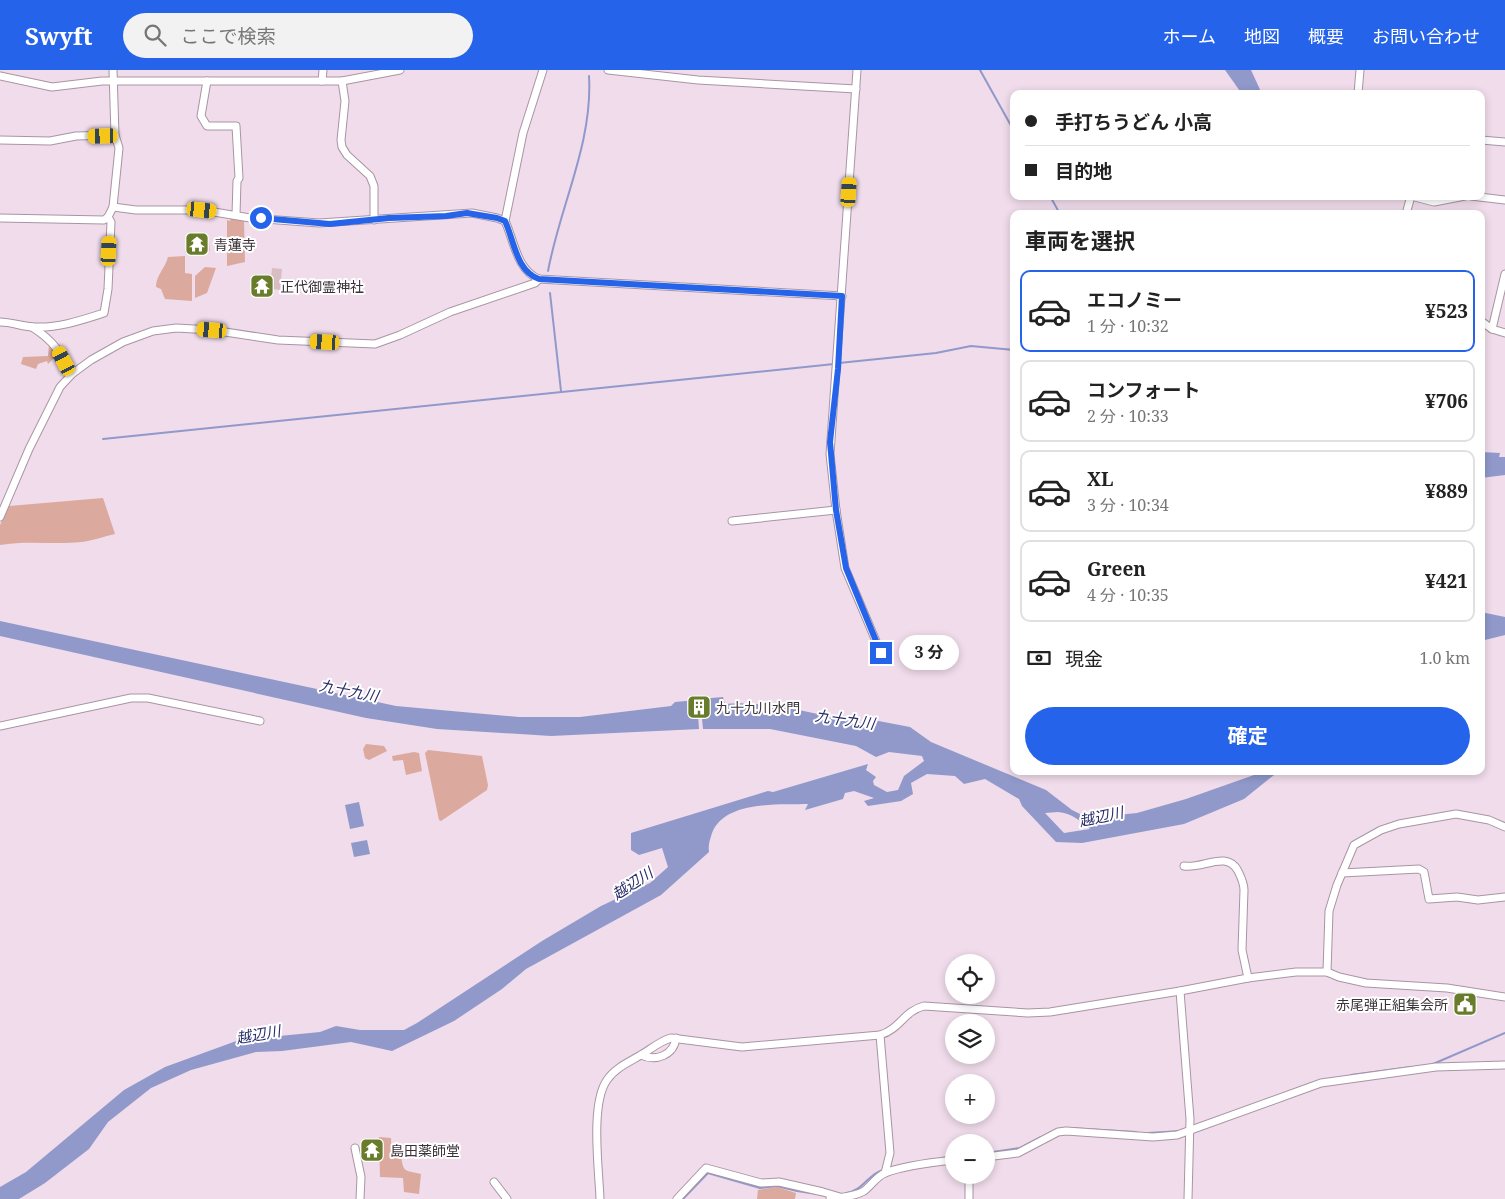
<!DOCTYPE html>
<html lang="ja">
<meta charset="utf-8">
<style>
:root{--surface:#fff;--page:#f2f2f2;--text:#222;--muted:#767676;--line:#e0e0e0;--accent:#2563eb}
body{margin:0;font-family:"Noto Serif","Noto Sans JP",serif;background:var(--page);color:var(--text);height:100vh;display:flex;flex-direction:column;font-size:19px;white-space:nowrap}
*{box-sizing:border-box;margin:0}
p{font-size:16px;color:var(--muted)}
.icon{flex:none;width:28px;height:28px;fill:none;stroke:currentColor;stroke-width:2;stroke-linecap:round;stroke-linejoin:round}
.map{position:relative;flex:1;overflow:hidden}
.details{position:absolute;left:1010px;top:140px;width:475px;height:565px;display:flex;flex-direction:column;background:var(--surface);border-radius:10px;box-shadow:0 2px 8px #0003}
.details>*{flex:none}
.guide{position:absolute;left:1010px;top:20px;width:475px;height:110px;border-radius:10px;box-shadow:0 2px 8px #0003;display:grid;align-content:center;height:110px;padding:0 15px;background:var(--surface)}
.buttons{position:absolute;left:945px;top:884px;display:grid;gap:10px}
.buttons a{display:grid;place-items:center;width:50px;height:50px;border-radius:50%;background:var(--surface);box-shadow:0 2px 8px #0003;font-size:25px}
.end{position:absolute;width:22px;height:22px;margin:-11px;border:6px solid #2563eb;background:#fff;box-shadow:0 0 0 2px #fff}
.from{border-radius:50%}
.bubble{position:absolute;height:35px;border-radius:18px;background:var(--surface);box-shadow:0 2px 8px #0003;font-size:16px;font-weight:700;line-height:35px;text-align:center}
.car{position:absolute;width:15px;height:30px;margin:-15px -8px;border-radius:6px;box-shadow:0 0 4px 1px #0007;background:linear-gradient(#f5c518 24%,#345 0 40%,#f5c518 0 76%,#345 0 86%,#f5c518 0)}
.guide b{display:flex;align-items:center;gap:18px;height:48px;font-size:19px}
.guide b+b{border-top:1px solid var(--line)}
.guide i{width:12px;height:12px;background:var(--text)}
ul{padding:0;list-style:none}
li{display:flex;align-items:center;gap:15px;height:82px;margin:0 10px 8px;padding:0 5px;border:2px solid var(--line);border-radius:10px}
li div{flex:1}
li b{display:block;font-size:19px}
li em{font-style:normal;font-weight:700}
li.active{border-color:var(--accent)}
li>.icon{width:45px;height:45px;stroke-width:1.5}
h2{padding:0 15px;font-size:22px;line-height:60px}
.pay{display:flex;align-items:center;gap:12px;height:55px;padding:0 15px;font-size:19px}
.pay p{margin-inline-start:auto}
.action{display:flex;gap:10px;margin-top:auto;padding:10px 15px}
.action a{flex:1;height:58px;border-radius:30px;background:var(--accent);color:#fff;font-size:20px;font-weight:700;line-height:58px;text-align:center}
header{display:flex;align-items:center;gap:30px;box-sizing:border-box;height:70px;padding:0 25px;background:var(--accent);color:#fff}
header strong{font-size:24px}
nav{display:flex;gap:28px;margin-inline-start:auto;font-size:18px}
.search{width:350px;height:45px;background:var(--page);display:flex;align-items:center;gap:12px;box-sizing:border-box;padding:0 18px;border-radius:28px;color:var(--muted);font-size:19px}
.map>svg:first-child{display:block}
</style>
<header>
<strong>Swyft</strong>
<div class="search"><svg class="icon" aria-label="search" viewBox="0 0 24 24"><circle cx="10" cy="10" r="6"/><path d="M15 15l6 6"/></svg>ここで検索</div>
<nav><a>ホーム</a><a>地図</a><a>概要</a><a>お問い合わせ</a></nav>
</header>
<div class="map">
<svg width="1505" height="1129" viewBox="0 0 1505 1129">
<rect width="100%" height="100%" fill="#f0dceb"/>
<!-- green -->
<g fill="#dca99e">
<polygon points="231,147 244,150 245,192 227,196 227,150 230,151"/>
<path d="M185,186V203L192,204V231L165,229L161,219L156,217C156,205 165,199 168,187Z"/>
<polygon points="205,197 216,198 207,223 195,228 195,206"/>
<polygon points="49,275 56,282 56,289 53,289 48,294 47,291 38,294 36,299 21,294 23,287 48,286"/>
<path d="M103,428L115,464C104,466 93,471 81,472C54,475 28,470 0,475V455L9,436Z"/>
<polygon points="366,674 384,676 387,681 369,690 365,688 363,679"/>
<polygon points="428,680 482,686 488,715 487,720 441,751 439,750 425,683"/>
<polygon points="414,682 419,683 422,701 406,705 403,690 393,691 392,686"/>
<path d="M379,1067L391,1068C391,1077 393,1080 401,1084C403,1103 404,1100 421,1104L419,1124L404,1122L403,1108L380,1107Z"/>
<polygon points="777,1117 796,1123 795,1129 757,1129 758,1120"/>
</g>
<!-- water -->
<g fill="#9099ca" fill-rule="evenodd">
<polygon points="1225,0 1251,0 1262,24 1242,24"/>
<polygon points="1481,382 1500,383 1499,387 1505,387 1505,405 1481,408"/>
<polygon points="1481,542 1505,547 1505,565 1481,571"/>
<polygon points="0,551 396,636 519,647 580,647 671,636 675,632 697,630 699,659 551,666 437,659 366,648 0,566"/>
<path d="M723,627L725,634C771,630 820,646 866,654L868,649L910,657L931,672L1046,720L1072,740L1088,748L1137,743L1186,729L1254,705L1256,701H1279L1244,729L1184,754L1082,773L1056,772L1022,736L1019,729L985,709L964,714L955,706L927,704L911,713L913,724L901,731L868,736L864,731L874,728L854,721L845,723L843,729L805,740L808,734C779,735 725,730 712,763C710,770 708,774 709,782L661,825L526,899L502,919L454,951L392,981L351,972L282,981L256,982L191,1000L151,1018L108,1052L89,1079L45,1113L19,1129H0V1117L26,1102L124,1020L165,997L239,970L320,962L336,956L360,960H404L417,953L542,871L601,836L650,813L668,797L662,778L639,785L631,780V763L768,721L773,722L868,694L866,700L876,707L873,711L874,715L887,722L898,720L904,706L924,691L922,686L889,682L876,687L856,676L770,659H703L700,629ZM1058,742C1072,743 1080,751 1090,759L1064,763L1045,743Z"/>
<polygon points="359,732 364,756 350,759 345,735"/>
<polygon points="367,770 370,784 354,787 351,773"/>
</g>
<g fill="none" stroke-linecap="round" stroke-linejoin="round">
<!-- stream -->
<g stroke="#9099ca" stroke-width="2">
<polyline points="980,0 1014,61"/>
<polyline points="1050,126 1060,144"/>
<path d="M548,201C560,136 593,73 589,6"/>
<polyline points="550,223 561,321"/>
<polyline points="839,293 936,283 971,276 1014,280"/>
<polyline points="103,369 834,294"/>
<polyline points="1433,994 1505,963"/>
<polyline points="1351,1005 1411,997"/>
<polyline points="1265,1030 1312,1013"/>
<polyline points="1069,1058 1136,1062"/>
<polyline points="1148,1063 1181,1061"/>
<polyline points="986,1083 1020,1078 1041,1067"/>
<polyline points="942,1088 954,1086"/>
<path d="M846,1123C863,1121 868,1104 883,1100"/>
<polyline points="683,1129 708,1103 760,1118 777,1116 797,1121 818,1124"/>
</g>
</g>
<!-- building -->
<g fill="#d8bec3">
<polygon points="187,168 198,168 201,171 209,171 210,181 185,183"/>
<polygon points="272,198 282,199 280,220 265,218 264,221 258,220 259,210 267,211 268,208 271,208"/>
</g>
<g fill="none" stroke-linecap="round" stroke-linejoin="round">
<!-- minor casing -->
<g stroke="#a895a3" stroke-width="9">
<g id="minor">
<polyline points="608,0 698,10 856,19"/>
<polyline points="857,0 830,384 836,440 845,498 881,583"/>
<polyline points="0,6 52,17 102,11 342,11 400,0"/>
<polyline points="207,11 201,46 207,56 236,56 239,108 237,111 236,145"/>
<polyline points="322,11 323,0"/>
<polyline points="342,11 345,31 341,70 342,77 347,85 370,106 374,116 374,150"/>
<polyline points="1358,24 1360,0"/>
<polyline points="0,70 50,71 76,66 115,65"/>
<polyline points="1481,70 1505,72"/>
<polyline points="1411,126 1434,132 1465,126"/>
<polyline points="1471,126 1505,130"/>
<path d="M113,137L136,140H202L250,148L319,153L472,143L497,148L505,151C514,170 517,201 539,209L842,226"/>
<polyline points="1406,144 1411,126"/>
<polyline points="0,148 104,150 108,147 113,137 119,78 115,65 113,0"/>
<polyline points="505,151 523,63 543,0"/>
<polyline points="1505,204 1492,259 1505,263"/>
<polyline points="1481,251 1492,259"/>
<path d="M0,252C12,252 23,257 35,257C59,258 82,250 104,243L108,219L111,152L108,147"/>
<path d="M32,257C54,271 60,282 72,304"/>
<polyline points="0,447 29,379 60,317 72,304 91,290 123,272 153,261 176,258 212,260 278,270 375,274 400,265 450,242 535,213 539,209"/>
<polyline points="732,451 836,440"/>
<polyline points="0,656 131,628 148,628 260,651"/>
<path d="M1184,796C1203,799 1227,780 1238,801C1241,807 1244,813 1244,820L1242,880L1248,908"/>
<polyline points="1342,803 1419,799 1424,802 1429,829 1457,827 1478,830 1505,827"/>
<polyline points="1327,902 1329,841 1337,815 1354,775 1381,760 1399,754 1456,744 1489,750 1505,757"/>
<polyline points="1180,921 1190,1049 1188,1129"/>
<polyline points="880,965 890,1083 885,1103"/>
<path d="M641,985C656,992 674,985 676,968"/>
<polyline points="355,1078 361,1107 360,1129"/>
<polyline points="986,1087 1018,1083 1058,1062 1066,1061 1153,1067 1177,1065 1321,1013 1436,997 1505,995"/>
<polyline points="969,1105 969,1129"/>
<polyline points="494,1112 507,1129"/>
<path d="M600,1129C599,1100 590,1034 607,1010C615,998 629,992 641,985C651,979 660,971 671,968L742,977L880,965C900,959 904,941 924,936L1028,943L1050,942L1180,921L1248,908L1296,902H1327L1339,907L1366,913L1447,918L1505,927"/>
<polyline points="677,1129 706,1098 761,1113 779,1112 823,1122 840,1127"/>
<path d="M830,1129C841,1127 854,1127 864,1121C871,1116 876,1107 885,1103C902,1096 935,1092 954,1090"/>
</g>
</g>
<!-- minor -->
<use href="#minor" stroke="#fff" stroke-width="7"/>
</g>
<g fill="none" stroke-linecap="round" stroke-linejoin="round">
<!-- route -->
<path stroke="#2563eb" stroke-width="6" d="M261,148L330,154L389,148L446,146L467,143L497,148L505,151C514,170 516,201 539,209L842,226L838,299L830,372L836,440L846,498L881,583"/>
</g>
<!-- icons -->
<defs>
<g id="temple-square" transform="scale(1.25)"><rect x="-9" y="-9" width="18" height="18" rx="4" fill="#697c2b" stroke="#fff"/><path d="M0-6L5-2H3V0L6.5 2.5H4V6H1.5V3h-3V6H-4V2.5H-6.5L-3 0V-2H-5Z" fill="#fff"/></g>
<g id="building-square" transform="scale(1.25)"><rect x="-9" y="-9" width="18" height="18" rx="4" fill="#697c2b" stroke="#fff"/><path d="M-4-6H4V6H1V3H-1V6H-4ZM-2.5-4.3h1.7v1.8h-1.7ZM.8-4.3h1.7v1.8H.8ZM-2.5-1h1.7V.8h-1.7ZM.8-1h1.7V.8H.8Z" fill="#fff"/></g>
<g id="civic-square" transform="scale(1.25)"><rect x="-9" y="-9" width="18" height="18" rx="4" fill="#697c2b" stroke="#fff"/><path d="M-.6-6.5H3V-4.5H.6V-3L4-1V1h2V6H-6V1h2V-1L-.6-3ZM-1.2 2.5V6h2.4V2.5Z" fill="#fff"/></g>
</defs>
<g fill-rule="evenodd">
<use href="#temple-square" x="197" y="174"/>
<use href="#temple-square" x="262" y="216"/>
<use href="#building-square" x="699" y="637"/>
<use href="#civic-square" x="1465" y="934"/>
<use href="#temple-square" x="372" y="1080"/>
</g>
<g text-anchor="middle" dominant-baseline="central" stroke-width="4" stroke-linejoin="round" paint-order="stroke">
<!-- poi labels -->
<g font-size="14" fill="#3a3238" stroke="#fff" text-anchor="start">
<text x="214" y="174">青蓮寺</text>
<text x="280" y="216">正代御霊神社</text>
<text x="716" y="637">九十九川水門</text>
<text x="1448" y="934" text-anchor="end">赤尾弾正組集会所</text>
<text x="390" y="1080">島田薬師堂</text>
</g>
<!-- water labels -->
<g font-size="15" font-style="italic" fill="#292d69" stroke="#fff">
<text transform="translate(349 620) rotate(11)">九十九川</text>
<text transform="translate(845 649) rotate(8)">九十九川</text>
<text transform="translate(1101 746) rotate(-12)">越辺川</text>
<text transform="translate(632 813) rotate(-33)">越辺川</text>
<text transform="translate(258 964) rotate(-10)">越辺川</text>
</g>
</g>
</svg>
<div class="buttons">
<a><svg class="icon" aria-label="locate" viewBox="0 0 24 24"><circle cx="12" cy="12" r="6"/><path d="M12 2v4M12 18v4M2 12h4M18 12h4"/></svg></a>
<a><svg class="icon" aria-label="layers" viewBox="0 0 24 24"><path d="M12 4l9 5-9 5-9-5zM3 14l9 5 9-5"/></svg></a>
<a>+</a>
<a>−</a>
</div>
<i class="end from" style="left:261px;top:148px"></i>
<i class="end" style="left:881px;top:583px"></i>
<div class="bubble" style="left:899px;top:565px;width:60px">3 分</div>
<i class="car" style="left:103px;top:66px;rotate:269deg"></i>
<i class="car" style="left:849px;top:122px;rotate:4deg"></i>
<i class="car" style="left:202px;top:140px;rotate:96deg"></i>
<i class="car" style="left:109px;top:181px;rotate:3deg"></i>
<i class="car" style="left:212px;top:260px;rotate:275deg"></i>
<i class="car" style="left:325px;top:272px;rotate:273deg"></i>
<i class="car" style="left:64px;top:291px;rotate:332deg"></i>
<div class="guide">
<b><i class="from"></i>手打ちうどん 小高</b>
<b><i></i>目的地</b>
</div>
<section class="details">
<h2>車両を選択</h2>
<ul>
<li class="active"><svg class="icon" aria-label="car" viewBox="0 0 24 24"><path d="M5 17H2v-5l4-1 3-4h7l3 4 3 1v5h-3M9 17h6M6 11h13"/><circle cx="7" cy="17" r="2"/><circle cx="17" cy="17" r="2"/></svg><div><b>エコノミー</b><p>1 分 · 10:32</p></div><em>¥523</em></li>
<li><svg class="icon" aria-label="car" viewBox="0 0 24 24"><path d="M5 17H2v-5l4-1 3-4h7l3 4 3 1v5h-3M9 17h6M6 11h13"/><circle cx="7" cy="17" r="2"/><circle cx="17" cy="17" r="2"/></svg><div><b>コンフォート</b><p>2 分 · 10:33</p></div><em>¥706</em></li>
<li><svg class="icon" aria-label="car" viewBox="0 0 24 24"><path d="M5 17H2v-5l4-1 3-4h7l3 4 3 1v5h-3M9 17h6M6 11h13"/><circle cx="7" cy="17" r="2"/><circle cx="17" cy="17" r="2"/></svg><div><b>XL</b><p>3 分 · 10:34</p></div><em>¥889</em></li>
<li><svg class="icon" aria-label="car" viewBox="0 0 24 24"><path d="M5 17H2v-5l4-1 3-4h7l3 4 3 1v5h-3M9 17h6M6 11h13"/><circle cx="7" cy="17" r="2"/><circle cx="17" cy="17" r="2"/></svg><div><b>Green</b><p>4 分 · 10:35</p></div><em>¥421</em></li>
</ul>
<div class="pay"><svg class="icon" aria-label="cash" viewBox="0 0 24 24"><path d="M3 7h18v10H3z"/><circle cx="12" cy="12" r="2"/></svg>現金<p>1.0 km</p></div>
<div class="action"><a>確定</a></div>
</section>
</div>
